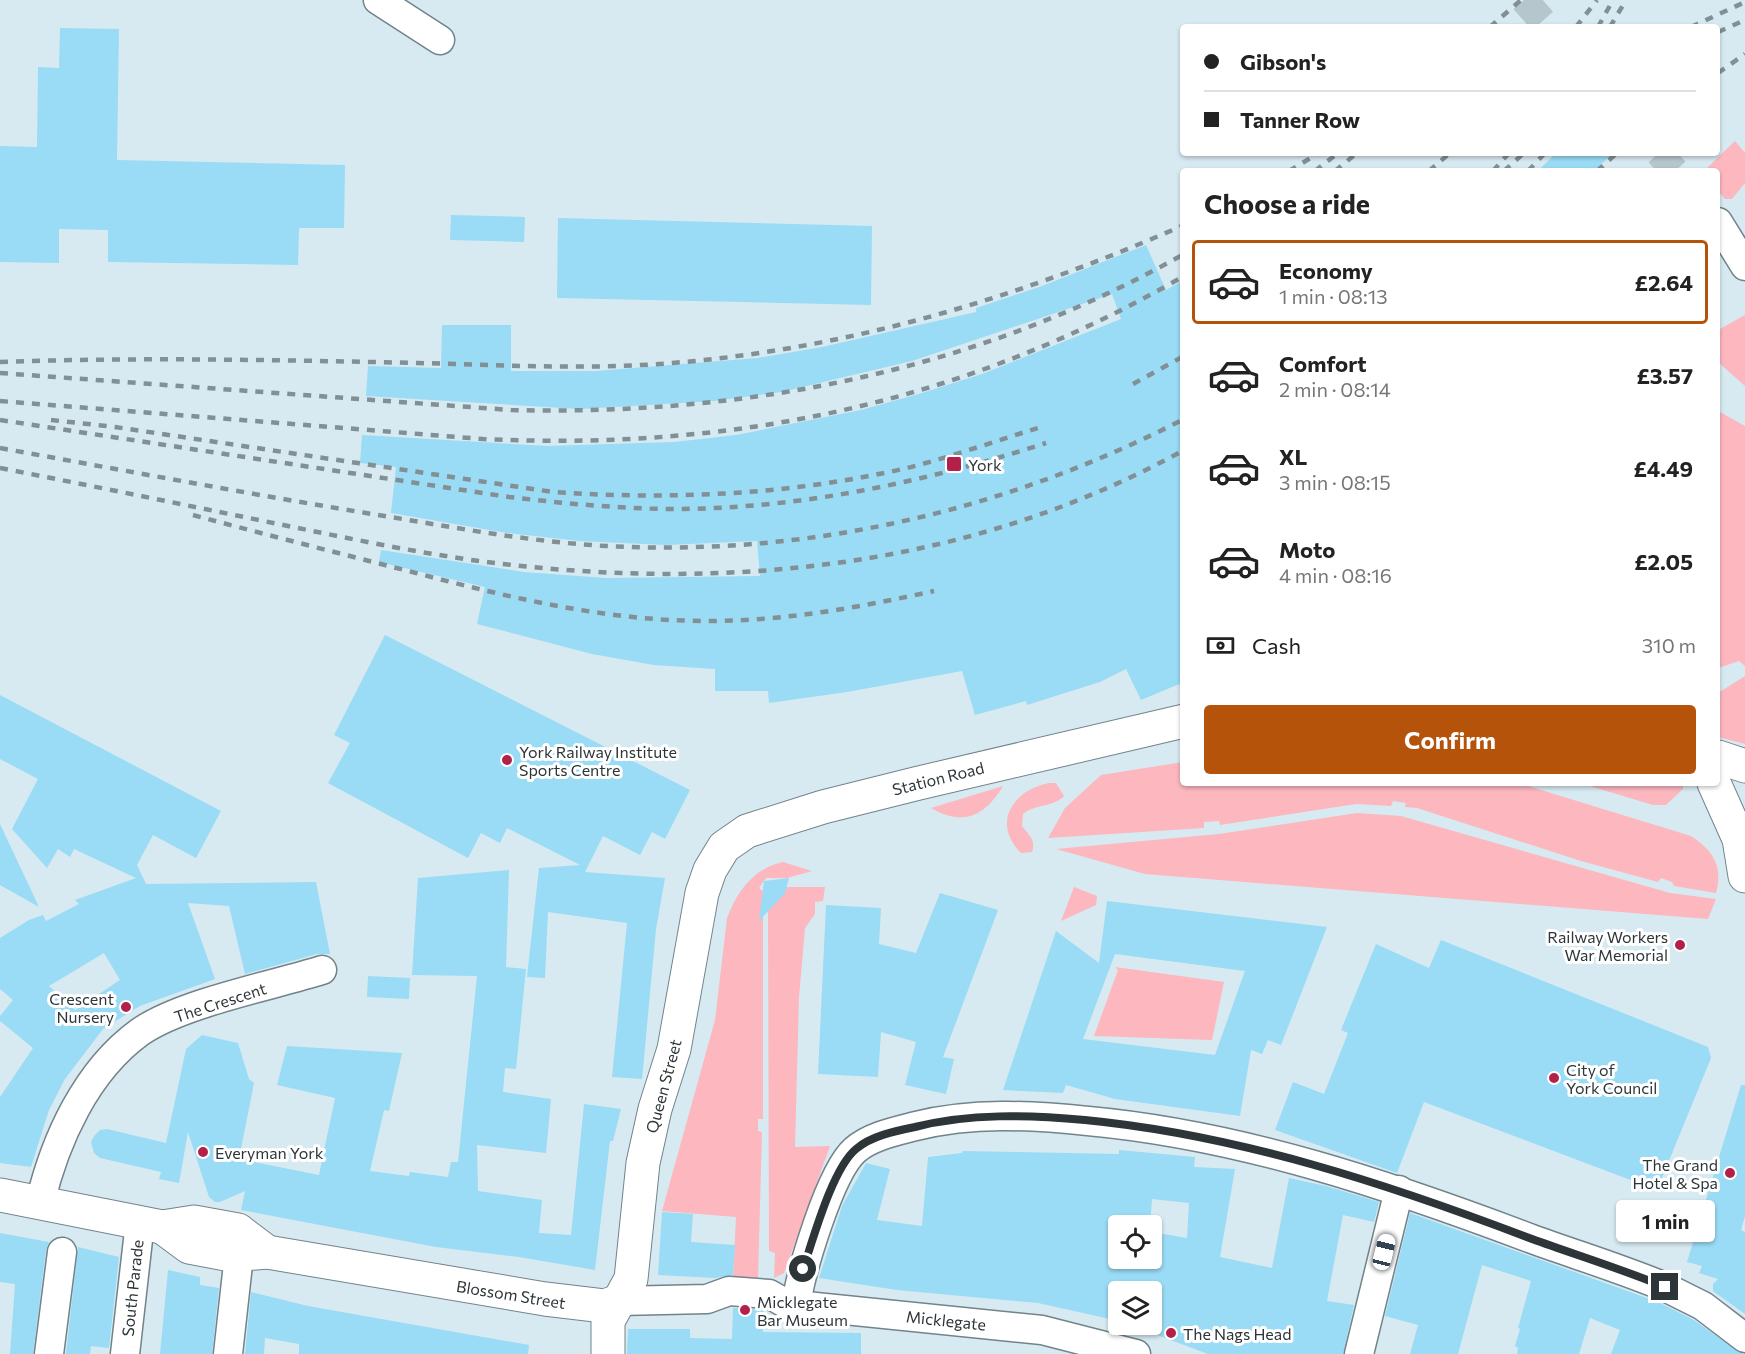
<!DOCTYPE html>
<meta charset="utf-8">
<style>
:root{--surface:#fff;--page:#f2f2f2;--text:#222;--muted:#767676;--line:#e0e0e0;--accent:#b45309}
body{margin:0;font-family:Commissioner,sans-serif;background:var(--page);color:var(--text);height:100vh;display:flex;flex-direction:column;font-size:22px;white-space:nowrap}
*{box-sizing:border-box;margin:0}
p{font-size:20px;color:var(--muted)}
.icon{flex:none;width:33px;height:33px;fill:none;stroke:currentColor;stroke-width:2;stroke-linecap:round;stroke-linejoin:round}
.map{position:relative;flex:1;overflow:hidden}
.details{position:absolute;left:1180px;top:168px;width:540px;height:618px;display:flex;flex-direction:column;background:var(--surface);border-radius:6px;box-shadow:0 2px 4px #0004}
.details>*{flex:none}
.banner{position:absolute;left:1180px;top:24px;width:540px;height:132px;border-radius:6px;box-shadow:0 2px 4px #0004;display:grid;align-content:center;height:132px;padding:0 24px;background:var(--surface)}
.buttons{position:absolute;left:1108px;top:1215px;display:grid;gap:12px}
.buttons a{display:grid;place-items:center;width:54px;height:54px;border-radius:6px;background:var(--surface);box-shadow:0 2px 4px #0004;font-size:30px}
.end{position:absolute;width:27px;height:27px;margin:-14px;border:8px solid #2d3538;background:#fff;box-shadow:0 0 0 3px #fff}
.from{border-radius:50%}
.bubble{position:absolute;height:42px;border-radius:6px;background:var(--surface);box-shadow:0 2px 4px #0004;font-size:20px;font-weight:700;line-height:42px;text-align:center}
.car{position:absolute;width:18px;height:36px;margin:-18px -9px;border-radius:8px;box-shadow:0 0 4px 2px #0007;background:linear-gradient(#fff 24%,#345 0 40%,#fff 0 76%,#345 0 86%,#fff 0)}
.banner b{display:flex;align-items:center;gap:21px;height:57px;font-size:22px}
.banner b+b{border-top:2px solid var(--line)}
.banner i{width:15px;height:15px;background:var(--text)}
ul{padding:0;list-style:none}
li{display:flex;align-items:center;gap:18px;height:84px;margin:0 12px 9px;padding:0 12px;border:3px solid transparent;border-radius:6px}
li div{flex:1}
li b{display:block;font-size:22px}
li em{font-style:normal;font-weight:700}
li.on{border-color:var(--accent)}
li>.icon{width:54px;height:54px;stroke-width:1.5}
h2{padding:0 24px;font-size:27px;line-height:72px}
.pay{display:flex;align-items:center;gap:15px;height:66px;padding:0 24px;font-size:22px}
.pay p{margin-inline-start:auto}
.primary-button{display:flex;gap:12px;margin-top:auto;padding:12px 24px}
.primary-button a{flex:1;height:69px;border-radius:6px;background:var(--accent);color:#fff;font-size:24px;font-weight:700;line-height:69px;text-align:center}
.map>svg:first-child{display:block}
</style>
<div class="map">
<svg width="1745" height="1354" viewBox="0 0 1745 1354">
<rect width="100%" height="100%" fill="#d7eaf1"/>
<!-- green -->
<g fill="#fcb7bf">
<polygon points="1735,141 1745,153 1745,183 1732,199 1725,199 1718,191 1718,171 1704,171"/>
<polygon points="1745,315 1745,386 1718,362 1718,330"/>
<polygon points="1718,411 1745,426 1745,666 1739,661 1718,668"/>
<polygon points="1745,676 1745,744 1718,737 1718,693"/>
<path d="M1183,762L1184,783H1518L1691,836C1714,851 1723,867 1716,893L1674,886L1672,882L1661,878L1658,882L1581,861L1417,808L1405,807L1406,803L1393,801L1391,806L1356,804L1220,825L1219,821L1204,822V828L1048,838L1065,808L1101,775Z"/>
<path d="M1049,783H1056L1064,796C1054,807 1035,804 1023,814L1022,826C1029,836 1036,839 1032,852L1021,853C991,823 1013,790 1049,783Z"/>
<polygon points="1580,783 1683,783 1683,789 1666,805 1653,805"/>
<path d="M1003,786C985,816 963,827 931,808Z"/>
<polygon points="1357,813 1401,816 1670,893 1716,899 1708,919 1145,874 1056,849 1219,834"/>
<path d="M783,862L812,871L787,878H766L759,888L763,891V1119H758V1131L762,1132L758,1278L733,1279L736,1217L662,1211L715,1020L727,918C738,890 753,869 783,862Z"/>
<polygon points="786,887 825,887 823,901 815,902 815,914 805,928 799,997 795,1147 830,1146 784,1273 774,1278 775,1253 769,1251 768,909"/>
<polygon points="1074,887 1097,896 1096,905 1061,921"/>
<polygon points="1115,967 1224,982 1212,1040 1094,1036 1118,970"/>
</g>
<!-- building -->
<g fill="#9adbf5" fill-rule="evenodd">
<polygon points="60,28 119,29 117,160 345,165 344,228 299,228 298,265 108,262 108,230 59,229 59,263 0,262 0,146 37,147 38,67 59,68"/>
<polygon points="1556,153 1613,153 1594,171 1538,171"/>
<polygon points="451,215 525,217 524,242 450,240"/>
<polygon points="558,218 872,226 871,305 557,298"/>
<polygon points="1146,245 1166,290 1184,280 1184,682 1141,700 1126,669 1100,682 1027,705 1026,701 975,715 962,671 847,692 769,703 768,691 715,691 715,669 654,665 592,654 477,624 485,587 379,562 381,550 524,572 606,578 760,576 757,541 666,545 579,541 507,533 391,513 396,467 360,463 362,435 548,446 674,442 736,435 861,410 922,393 982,374 1121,319 1112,294 912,361 781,392 714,401 580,409 366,396 368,366 441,368 442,325 511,325 511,371 596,371 757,358 822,347 976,312 976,308 1042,286"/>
<polygon points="385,635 690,790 665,839 652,832 640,855 603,836 585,872 665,878 656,929 642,1079 612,1077 627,923 548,912 545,978 527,977 539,868 580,865 507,828 500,843 481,833 468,858 328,783 350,743 334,735"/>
<path d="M0,695L221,811L196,858L153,835L137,865L146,884L316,882L330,954H317L245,974L229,906L188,903L215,979L140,1006L103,1029L65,1079L49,1110L31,1167L0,1163V1097L33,1048L0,1021V1016L13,1000L0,989V938L29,920L43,915L46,921L79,904L75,900L136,878L74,849L70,857L58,849L47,868L12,829L38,779L0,759ZM104,953L120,980L75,1010L49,986Z"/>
<polygon points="0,824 39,907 0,885"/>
<polygon points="509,870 506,967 526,969 516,1069 505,1068 503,1092 551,1099 546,1153 477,1145 478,1191 542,1200 539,1233 571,1235 584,1104 621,1109 613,1141 610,1141 595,1270 519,1257 436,1247 241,1210 245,1191 220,1202 215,1202 209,1197 188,1132 179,1183 159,1179 161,1172 100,1158 94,1153 91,1142 94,1136 100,1130 107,1129 166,1143 186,1049 202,1035 238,1043 249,1079 254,1083 239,1159 319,1175 335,1098 277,1085 287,1046 402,1053 389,1111 384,1110 370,1171 409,1176 410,1172 448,1177 451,1162 458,1162 477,976 412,975 418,878"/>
<polygon points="789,878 785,893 759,921 764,881"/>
<polygon points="940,893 998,910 943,1057 954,1059 946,1094 905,1085 916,1042 881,1032 878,1077 818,1074 826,905 881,908 879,944 916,953"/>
<path d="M1107,901L1327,927L1281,1045L1268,1040L1262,1054L1251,1050L1240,1116L1115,1099L1066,1085L1063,1093L1003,1090L1056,931L1099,963ZM1115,954L1245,971L1215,1055L1083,1039Z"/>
<polygon points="1441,940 1708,1047 1711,1058 1657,1190 1424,1102 1397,1173 1275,1130 1293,1082 1324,1094 1348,1033 1341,1030 1376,944 1429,968"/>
<polygon points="368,976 410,978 409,999 367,997"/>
<polygon points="1741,1085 1745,1085 1745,1216 1741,1230 1745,1232 1745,1314 1713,1291 1713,1284 1718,1279 1699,1273 1702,1266 1687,1262"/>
<path d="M1119,1150L1195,1157L1194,1167L1235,1169L1220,1257L1272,1268L1289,1178L1326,1186L1379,1202L1374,1222L1343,1215L1327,1301L1354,1305L1343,1354H1208L1152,1333V1292H1119V1321L1038,1303L897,1290L819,1278L842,1206L866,1163L890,1169L877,1220L922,1226L928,1157L962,1153L963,1151L1119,1154ZM1152,1199L1189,1203L1187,1238L1152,1232V1258H1119V1226H1150Z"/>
<polygon points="662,1212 693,1214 691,1242 735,1245 733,1275 715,1278 658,1275"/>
<polygon points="1410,1213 1658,1302 1694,1320 1742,1354 1611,1354 1620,1330 1590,1318 1579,1354 1517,1354 1518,1348 1515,1346 1520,1329 1518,1328 1531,1281 1482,1265 1458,1354 1410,1354 1418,1325 1385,1316"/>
<polygon points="0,1233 49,1242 46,1250 33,1354 10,1354 15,1284 0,1282"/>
<polygon points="78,1247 119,1257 109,1348 91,1346 90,1354 66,1354"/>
<polygon points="168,1270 200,1277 200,1285 219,1288 212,1354 160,1354"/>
<polygon points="251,1292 308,1306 529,1345 528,1354 299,1354 299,1344 265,1338 264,1354 245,1354"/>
<polygon points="733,1308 764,1310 763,1332 861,1333 861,1354 627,1354 628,1329 690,1329 690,1338 732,1339"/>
</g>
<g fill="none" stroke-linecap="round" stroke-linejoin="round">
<!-- minor-tunnel -->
<g stroke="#b5c6cc" stroke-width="28" stroke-dasharray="28 14" stroke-linecap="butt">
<polyline points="1524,0 1548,27"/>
<polyline points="1659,153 1675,171"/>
</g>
<!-- minor casing -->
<g stroke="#72838a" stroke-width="31">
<g id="minor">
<polyline points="378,0 440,40"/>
<polyline points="1718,222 1745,266"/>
<path d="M40,1203C55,1140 86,1071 140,1032C182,1003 271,986 322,970"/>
<polyline points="619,1301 707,1299 729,1291 769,1294 785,1303 796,1305 1042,1330 1136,1354"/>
<path d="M796,1305C801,1271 830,1172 855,1150C871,1136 897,1131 916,1126C972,1112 1031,1115 1088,1121C1241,1135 1389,1185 1532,1239C1576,1255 1622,1269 1665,1287L1703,1306L1745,1338"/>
<polyline points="49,1354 62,1252"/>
<polyline points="125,1354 140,1222"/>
<polyline points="228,1354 239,1255"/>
<polyline points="1359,1354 1399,1190"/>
</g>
</g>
<!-- major casing -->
<g stroke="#72838a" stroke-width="35">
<g id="major">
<polyline points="1718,757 1745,766"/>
<polyline points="1714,783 1739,839 1745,876"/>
<polyline points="0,1195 162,1227 194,1222 238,1230 267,1252"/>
<polyline points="162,1227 189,1247 231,1255 267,1252 545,1299 604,1306 619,1301"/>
<polyline points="608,1354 608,1321 631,1279 643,1163 655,1109 674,1049 702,893 710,870 724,847 747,831 823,807 919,783 1184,721"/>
</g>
</g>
<!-- minor -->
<use href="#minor" stroke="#fff" stroke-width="28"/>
<!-- major -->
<use href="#major" stroke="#fff" stroke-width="33"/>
<!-- rail -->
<g stroke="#828f94" stroke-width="4.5" stroke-dasharray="8 8" stroke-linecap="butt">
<polyline points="1490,27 1521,0"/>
<polyline points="1576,27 1597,0"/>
<polyline points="1598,27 1613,0"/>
<polyline points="1610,27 1626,0"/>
<polyline points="1691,27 1745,2"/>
<polyline points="1718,32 1745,20"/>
<polyline points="1718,73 1745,54"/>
<polyline points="1289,171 1319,153"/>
<polyline points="1315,171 1338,153"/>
<polyline points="1335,171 1357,153"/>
<polyline points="1429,171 1450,153"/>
<polyline points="1493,171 1509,153"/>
<polyline points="1504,171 1524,153"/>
<polyline points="1528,171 1545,153"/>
<polyline points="1597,171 1617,153"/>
<path d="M0,362C139,357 278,360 418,363C503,365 587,370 672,363C849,349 1021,297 1184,225"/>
<path d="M0,373L511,410C746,416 977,371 1184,254"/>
<polyline points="1133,384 1184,356"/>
<path d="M0,401L483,439C735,451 964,403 1184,276"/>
<path d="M0,420L509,497C561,503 612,508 664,509C795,510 922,483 1046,443"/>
<path d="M51,420L115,427L553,492C672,500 790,495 907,468C951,457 995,441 1038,428"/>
<path d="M0,448C122,470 244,493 366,513C454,527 542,545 632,547C824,553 1013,507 1184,419"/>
<path d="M0,468C98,487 195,507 293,527C362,541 433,556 503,564C738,591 974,566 1184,450"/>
<path d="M193,515C267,535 342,554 416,573C515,599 612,622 715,621C790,620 861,607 934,591"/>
</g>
</g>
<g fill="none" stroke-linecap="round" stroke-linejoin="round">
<!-- route -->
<path stroke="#2d3538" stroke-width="8" d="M803,1269C813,1240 832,1169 856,1149C871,1136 895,1131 915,1127C970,1113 1028,1115 1085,1120C1239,1135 1388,1184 1532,1239C1576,1255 1622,1269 1665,1287"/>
</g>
<!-- markers -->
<g fill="#b3214a" stroke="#fff" stroke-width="2">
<rect x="946" y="456" width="16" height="16" rx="3"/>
<circle cx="507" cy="760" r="6"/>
<circle cx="1680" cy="945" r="6"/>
<circle cx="126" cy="1007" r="6"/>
<circle cx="1554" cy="1078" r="6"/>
<circle cx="203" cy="1152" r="6"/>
<circle cx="1730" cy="1173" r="6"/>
<circle cx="745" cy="1310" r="6"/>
<circle cx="1171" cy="1333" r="6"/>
</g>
<g text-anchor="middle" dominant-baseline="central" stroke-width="6" stroke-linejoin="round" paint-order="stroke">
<!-- poi labels -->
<g font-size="16" fill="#2d3538" stroke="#fff" text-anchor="start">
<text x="968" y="464">York</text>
<text x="519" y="751">York Railway Institute<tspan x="519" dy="18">Sports Centre</tspan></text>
<text x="1668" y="936" text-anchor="end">Railway Workers<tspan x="1668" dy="18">War Memorial</tspan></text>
<text x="114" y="998" text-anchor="end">Crescent<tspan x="114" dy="18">Nursery</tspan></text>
<text x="1566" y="1069">City of<tspan x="1566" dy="18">York Council</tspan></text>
<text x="215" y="1152">Everyman York</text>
<text x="1718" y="1164" text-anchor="end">The Grand<tspan x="1718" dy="18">Hotel &amp; Spa</tspan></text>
<text x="757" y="1301">Micklegate<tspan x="757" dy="18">Bar Museum</tspan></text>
<text x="1183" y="1333">The Nags Head</text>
</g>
<!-- street labels -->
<g font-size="16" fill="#2d3538" stroke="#fff">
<text transform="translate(938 778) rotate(-14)">Station Road</text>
<text transform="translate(220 1002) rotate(-18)">The Crescent</text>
<text transform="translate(663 1086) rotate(-75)">Queen Street</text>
<text transform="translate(132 1288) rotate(-84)">South Parade</text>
<text transform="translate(511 1294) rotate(9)">Blossom Street</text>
<text transform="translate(946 1320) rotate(6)">Micklegate</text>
</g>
</g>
</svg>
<div class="buttons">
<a><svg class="icon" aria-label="locate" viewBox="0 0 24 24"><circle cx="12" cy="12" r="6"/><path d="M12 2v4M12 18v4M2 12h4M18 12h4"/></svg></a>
<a><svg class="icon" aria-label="layers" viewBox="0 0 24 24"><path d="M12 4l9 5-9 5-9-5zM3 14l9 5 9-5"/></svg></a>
</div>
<i class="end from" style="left:803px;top:1269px"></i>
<i class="end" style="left:1665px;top:1287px"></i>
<div class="bubble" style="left:1616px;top:1200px;width:99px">1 min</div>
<i class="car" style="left:1384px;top:1252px;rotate:14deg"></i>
<div class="banner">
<b><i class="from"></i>Gibson's</b>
<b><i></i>Tanner Row</b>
</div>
<section class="details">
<h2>Choose a ride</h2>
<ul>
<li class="on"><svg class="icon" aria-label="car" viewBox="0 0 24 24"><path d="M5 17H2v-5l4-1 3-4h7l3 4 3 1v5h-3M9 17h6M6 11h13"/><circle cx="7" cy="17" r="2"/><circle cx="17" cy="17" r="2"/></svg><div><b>Economy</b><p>1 min · 08:13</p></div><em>£2.64</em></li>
<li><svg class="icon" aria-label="car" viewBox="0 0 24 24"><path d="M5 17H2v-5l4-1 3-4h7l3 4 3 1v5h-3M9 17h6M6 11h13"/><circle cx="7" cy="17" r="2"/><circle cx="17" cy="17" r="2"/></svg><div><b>Comfort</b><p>2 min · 08:14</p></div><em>£3.57</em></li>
<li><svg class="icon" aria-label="car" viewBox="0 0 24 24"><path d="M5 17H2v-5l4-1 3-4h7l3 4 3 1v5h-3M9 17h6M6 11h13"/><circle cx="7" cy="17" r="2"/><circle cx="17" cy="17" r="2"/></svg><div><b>XL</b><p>3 min · 08:15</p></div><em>£4.49</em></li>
<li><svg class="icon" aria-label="car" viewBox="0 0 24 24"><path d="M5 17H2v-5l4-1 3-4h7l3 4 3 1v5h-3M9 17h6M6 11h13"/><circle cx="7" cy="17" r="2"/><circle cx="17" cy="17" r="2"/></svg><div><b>Moto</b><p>4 min · 08:16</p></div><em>£2.05</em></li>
</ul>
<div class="pay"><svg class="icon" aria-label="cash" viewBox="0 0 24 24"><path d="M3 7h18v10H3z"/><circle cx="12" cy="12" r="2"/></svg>Cash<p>310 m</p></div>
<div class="primary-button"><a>Confirm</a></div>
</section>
</div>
